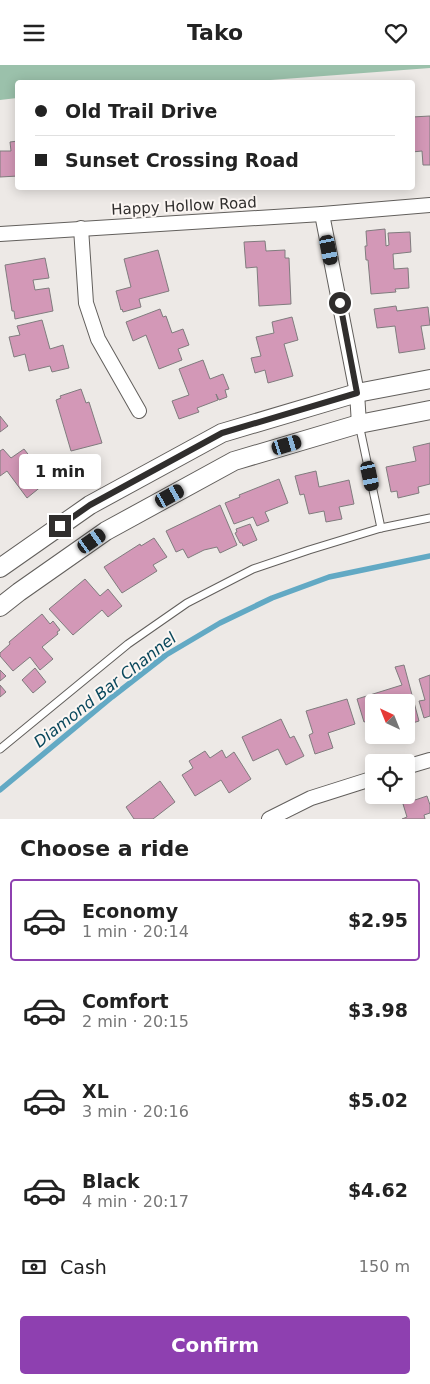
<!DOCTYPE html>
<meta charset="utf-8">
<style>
:root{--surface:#fff;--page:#f2f2f2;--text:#222;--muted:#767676;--line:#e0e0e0;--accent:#8e40b0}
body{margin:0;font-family:"DejaVu Sans",sans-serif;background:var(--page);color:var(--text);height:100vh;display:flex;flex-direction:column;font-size:19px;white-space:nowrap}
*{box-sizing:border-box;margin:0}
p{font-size:16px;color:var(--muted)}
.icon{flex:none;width:28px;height:28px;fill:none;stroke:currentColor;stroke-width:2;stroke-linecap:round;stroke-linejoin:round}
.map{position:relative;height:754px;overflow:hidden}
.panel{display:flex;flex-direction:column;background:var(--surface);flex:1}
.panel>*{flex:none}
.hud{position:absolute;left:15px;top:15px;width:400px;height:110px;border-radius:5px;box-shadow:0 2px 12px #0003;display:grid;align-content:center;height:110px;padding:0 20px;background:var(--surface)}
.needle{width:32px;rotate:317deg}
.controls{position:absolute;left:365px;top:629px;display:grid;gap:10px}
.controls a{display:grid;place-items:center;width:50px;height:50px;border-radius:5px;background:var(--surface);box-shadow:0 2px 12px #0003;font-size:25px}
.end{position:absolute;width:22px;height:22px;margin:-11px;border:6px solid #302e2d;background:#fff;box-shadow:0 0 0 2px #fff}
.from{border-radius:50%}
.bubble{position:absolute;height:35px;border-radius:5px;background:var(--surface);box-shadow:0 2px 12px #0003;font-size:16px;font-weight:600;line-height:35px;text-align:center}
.car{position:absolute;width:15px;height:30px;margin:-15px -8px;border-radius:6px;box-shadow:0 0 4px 1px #0007;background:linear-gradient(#222 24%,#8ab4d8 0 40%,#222 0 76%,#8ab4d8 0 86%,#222 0)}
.hud b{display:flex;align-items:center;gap:18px;height:48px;font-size:19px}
.hud b+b{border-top:1px solid var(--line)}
.hud i{width:12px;height:12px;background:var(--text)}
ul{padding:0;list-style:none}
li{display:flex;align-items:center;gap:15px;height:82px;margin:0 10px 8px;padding:0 10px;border:2px solid transparent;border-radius:5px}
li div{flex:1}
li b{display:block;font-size:19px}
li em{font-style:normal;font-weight:600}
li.active{border-color:var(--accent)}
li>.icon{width:45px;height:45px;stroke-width:1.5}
h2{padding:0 20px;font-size:22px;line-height:60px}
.pay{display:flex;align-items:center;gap:12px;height:55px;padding:0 20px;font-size:19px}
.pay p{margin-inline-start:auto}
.button{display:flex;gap:10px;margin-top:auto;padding:10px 20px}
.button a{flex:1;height:58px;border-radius:5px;background:var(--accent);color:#fff;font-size:20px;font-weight:600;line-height:58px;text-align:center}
header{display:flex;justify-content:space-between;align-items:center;height:65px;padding:0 20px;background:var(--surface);font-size:22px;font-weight:600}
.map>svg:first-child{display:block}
</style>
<header><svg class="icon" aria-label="menu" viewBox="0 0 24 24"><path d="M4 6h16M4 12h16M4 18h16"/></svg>Tako<svg class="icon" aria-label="heart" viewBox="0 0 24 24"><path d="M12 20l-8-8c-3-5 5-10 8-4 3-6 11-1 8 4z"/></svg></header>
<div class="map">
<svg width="430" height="754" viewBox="0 0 430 754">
<rect width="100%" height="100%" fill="#ede9e6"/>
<!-- green -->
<polygon fill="#9bc1ab" points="0,0 430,0 430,3 232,18 18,18 17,33 0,35"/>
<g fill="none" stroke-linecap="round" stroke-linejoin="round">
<!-- stream -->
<polyline stroke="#62a9c4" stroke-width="5.5" points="0,725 112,632 166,590 220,558 272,533 329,512 430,491"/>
</g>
<!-- building -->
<g fill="#d398b7" stroke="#807c7e">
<polygon points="430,51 430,100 423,100 422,86 412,87 412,52"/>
<polygon points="18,76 18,111 0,112 0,86 11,86 10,77"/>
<polygon points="385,164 386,181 389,180 388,168 410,167 411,187 393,189 394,204 408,203 409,223 395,224 396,227 371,229 368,195 366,195 365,181 367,181 366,166"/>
<polygon points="265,176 266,186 285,185 285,193 289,193 291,239 259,241 257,202 246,203 244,177"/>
<polygon points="158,185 169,226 139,234 141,242 123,247 122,244 121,245 116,226 131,222 124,194"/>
<polygon points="45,193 49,213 33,215 35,225 49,223 53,246 15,254 14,246 12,246 5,200"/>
<polygon points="396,241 397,246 428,242 430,260 421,261 425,284 399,288 395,261 377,263 374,244"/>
<polygon points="160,244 163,252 166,251 172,268 183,264 189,280 178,284 182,295 159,304 146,270 133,276 126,257"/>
<polygon points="292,252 298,275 284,279 293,311 268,318 265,305 255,308 251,293 261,291 256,272 274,268 272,257"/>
<polygon points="42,255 50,284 63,280 69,303 52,307 50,301 29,306 25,289 14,292 9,272 20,270 17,261"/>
<polygon points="203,295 210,314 223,309 229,324 225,325 227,332 219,335 216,329 218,335 197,343 199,347 179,354 172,336 189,330 179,304"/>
<polygon points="81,324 86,338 89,337 102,378 71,386 56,335 61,333 60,331"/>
<polygon points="0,351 8,361 0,367"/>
<polygon points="430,378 430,419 418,422 419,428 398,433 397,426 391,427 386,402 416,396 413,382"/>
<polygon points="3,384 11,393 24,384 35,398 41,394 51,407 45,412 48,416 27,433 7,406 0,411 0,386"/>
<polygon points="316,406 319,422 349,415 354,439 339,442 342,454 326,457 324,446 309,449 304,429 300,430 295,411"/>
<polygon points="279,414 288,438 265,447 269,456 257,461 253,452 234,459 225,438 240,432 239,430"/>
<polygon points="220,440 237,480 220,488 217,482 204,485 188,493 183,484 176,487 166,466"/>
<polygon points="250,459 257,475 243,481 242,478 240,478 235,468 237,467 236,464"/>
<polygon points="154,473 167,492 153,500 157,506 122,528 104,502 140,479 141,481"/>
<polygon points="85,514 100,531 108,524 122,541 108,552 102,545 73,570 49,544"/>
<polygon points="42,549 50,559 53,556 60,565 57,567 58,569 42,582 53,594 40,605 30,592 13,606 0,591 0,588 10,579 9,577"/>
<polygon points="404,600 419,656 406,660 406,638 374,638 374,654 364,657 357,634 402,620 395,602"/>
<polygon points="35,603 46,617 33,628 22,615"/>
<polygon points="0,605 6,611 0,616"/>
<polygon points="430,610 430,651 424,653 419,636 425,635 419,614"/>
<polygon points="0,620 6,627 0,632"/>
<polygon points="347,634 355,659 328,668 333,683 315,689 309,670 313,668 306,646"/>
<polygon points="281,654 290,673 294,671 304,691 286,700 278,684 253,696 242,672"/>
<polygon points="222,685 226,693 234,687 251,714 229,728 221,715 195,731 182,710 193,703 189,696 205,686 210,693"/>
<polygon points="160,716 175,737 153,754 134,754 126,742"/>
<polygon points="427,731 430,740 430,748 424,750 425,754 402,754 407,752 403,739"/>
</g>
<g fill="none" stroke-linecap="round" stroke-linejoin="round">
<!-- service casing -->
<g stroke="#625f5c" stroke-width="9">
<g id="service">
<polyline points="359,359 381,463"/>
<polyline points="0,684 128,579 187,538 253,504 309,485 381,463 430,453"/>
</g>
</g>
<!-- minor casing -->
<g stroke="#625f5c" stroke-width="16">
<g id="minor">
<polyline points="322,149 357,328 359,359"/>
<polyline points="81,163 86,238 98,274 139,346"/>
<polyline points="0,169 322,149 430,140"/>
<polyline points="406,702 430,695"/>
<polyline points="269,754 311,733 374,713"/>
</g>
</g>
<!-- tertiary casing -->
<g stroke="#625f5c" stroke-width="20">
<g id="tertiary">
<polyline points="0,503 90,440 222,368 357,328 430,314"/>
<polyline points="0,542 19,527 106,466 234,396 359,359 430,345"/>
</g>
</g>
<!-- service -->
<use href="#service" stroke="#fff" stroke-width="7"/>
<!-- minor -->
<use href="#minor" stroke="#fff" stroke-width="14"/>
<!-- tertiary -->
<use href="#tertiary" stroke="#fff" stroke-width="18"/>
</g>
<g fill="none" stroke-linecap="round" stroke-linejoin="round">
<!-- route -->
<polyline stroke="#302e2d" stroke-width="6" points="60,461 90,440 222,368 357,328 340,238"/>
</g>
<g text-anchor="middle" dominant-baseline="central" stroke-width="4" stroke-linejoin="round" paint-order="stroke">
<!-- street labels -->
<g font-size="15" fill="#302e2d" stroke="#fbf6f3">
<text transform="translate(184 141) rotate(-3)">Happy Hollow Road</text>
</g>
<!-- water labels -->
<g font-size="16" font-style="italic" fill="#0a485c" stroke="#fbf6f3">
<text transform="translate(105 625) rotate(-38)">Diamond Bar Channel</text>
</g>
</g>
</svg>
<div class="controls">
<a><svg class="needle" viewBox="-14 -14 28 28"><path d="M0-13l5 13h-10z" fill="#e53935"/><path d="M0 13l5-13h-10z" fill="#767676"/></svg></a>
<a><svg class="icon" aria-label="locate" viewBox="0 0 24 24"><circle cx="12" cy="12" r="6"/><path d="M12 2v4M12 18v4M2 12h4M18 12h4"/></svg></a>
</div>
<i class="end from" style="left:340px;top:238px"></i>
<i class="end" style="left:60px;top:461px"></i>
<div class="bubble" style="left:19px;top:389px;width:82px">1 min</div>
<i class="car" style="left:329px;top:185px;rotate:169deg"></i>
<i class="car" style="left:287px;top:380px;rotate:73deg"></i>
<i class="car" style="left:370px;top:411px;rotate:168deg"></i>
<i class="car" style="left:170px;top:431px;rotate:61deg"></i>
<i class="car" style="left:92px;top:476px;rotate:55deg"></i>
<div class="hud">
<b><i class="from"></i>Old Trail Drive</b>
<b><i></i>Sunset Crossing Road</b>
</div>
</div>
<section class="panel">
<h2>Choose a ride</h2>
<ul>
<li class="active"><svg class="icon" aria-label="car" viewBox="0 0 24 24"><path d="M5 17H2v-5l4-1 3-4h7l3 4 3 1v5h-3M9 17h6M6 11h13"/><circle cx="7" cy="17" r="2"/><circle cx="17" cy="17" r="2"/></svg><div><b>Economy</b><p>1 min · 20:14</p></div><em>$2.95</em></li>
<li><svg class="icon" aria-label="car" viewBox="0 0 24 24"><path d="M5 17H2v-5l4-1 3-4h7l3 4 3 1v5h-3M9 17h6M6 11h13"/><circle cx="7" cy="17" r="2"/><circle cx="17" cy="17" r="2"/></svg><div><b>Comfort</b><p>2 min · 20:15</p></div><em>$3.98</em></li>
<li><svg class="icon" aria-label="car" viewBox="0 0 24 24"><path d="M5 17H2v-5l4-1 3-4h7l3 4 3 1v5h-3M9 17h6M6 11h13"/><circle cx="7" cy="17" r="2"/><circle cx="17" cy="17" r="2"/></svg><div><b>XL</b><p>3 min · 20:16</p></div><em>$5.02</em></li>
<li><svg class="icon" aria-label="car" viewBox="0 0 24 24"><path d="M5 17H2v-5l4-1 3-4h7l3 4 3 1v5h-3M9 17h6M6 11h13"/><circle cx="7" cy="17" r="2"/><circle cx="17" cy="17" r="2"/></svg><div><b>Black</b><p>4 min · 20:17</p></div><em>$4.62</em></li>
</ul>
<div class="pay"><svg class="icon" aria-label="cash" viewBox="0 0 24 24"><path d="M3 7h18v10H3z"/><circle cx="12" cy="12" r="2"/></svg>Cash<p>150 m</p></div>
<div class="button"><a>Confirm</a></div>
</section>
